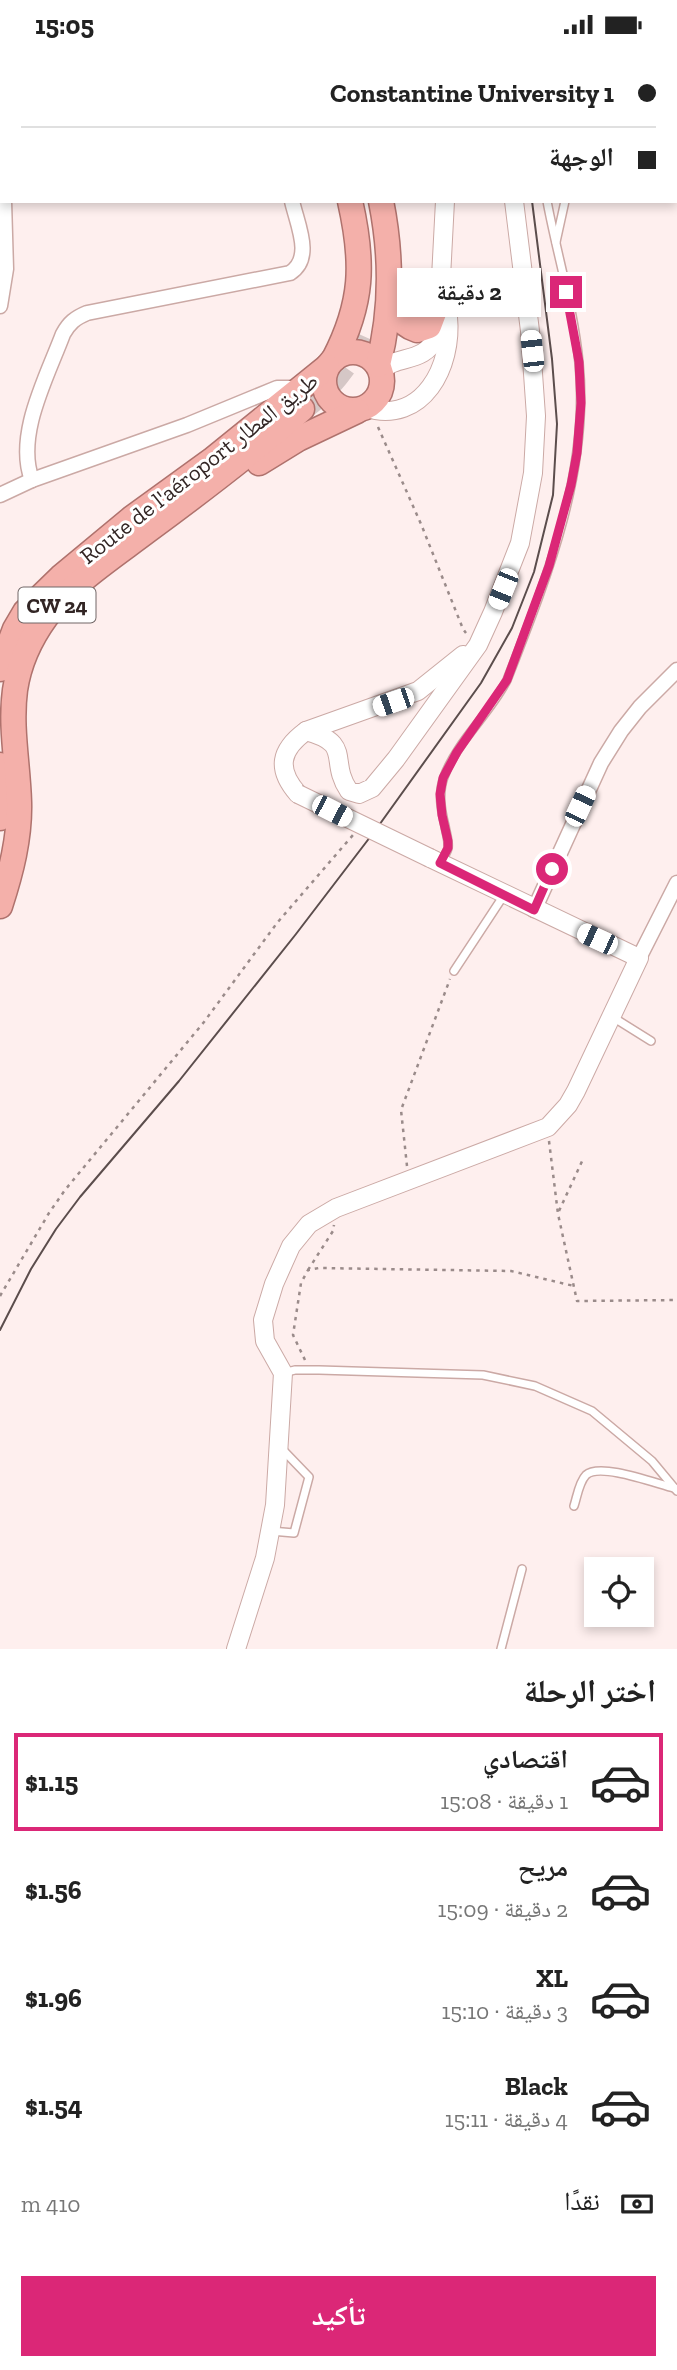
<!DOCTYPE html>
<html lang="ar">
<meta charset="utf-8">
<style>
:root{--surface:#fff;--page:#f2f2f2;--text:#222;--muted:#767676;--line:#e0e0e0;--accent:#db2777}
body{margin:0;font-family:"Zilla Slab","Noto Naskh Arabic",serif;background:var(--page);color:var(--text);direction:rtl;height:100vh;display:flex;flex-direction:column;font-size:26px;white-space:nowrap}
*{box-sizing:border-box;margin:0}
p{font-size:23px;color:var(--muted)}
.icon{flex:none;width:38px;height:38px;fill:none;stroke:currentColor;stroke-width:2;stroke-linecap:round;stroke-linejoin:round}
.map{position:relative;height:1600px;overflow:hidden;direction:ltr}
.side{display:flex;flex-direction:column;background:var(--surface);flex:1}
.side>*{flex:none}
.guide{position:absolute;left:0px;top:0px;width:677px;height:154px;box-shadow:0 4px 10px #0003;direction:rtl;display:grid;align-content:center;height:154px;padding:0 21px;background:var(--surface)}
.buttons{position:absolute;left:584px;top:1508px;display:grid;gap:14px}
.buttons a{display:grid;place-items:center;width:70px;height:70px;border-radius:0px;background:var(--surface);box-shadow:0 4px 10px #0003;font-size:35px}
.end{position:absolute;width:32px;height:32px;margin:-16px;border:9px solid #db2777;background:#fff;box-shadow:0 0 0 4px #fff}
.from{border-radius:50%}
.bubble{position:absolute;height:49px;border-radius:0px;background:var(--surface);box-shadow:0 4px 10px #0003;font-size:23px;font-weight:800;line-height:49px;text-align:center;direction:rtl}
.car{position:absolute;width:21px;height:42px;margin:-21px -10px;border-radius:9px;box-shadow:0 0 5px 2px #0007;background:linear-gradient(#fff 24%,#345 0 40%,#fff 0 76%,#345 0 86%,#fff 0)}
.guide b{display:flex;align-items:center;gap:24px;height:66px;font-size:26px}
.guide b+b{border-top:2px solid var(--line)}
.guide i{width:18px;height:18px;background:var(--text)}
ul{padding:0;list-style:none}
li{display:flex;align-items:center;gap:21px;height:98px;margin:0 14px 10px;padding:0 7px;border:4px solid transparent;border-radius:0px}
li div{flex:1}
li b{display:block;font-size:26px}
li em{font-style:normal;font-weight:800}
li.current{border-color:var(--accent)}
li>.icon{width:63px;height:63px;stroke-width:1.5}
h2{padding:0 21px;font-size:32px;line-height:84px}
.pay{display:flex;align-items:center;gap:18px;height:77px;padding:0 21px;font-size:26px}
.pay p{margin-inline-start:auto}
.button{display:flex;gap:14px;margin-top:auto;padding:14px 21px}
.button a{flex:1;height:80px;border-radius:0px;background:var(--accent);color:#fff;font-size:28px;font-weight:800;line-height:80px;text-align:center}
.status{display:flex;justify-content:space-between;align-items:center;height:49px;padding:0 35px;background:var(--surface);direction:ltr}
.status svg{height:19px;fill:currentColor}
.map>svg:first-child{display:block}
</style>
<div class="status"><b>15:05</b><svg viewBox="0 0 49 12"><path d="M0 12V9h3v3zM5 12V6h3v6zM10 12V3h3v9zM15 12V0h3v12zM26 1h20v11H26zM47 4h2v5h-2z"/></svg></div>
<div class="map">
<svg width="677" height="1600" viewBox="0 0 677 1600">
<rect width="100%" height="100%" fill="#feefee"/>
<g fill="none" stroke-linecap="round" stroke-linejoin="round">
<!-- trunk-tunnel -->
<path stroke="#d5c7c6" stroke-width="24" stroke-dasharray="24 12" stroke-linecap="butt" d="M302,360C332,338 351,313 365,279"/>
<!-- service casing -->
<g stroke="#cba9a5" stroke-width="10">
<g id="service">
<polyline points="527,0 527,2"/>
<polyline points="613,2 614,0"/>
<polyline points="676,99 677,97"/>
<polyline points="676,125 677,127"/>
<polyline points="556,193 565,152"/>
<path d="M440,813C443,809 447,804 448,799C449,792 446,784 445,777C441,761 438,744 444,728C457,692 490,665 507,631C546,531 590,423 579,314C574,260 557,206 547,152"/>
<polyline points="454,922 504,846"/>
<polyline points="611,967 651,992"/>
<polyline points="283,1324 295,1321 319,1321 483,1326 535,1337 592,1362 652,1412 677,1442"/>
<path d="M574,1457C577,1448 579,1433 586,1426C600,1413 657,1435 674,1439"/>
<polyline points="271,1482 294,1484 309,1428 282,1400"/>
<polyline points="501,1600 522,1520"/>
</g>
</g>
<!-- minor casing -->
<g stroke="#cba9a5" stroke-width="17">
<g id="minor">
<polyline points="18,0 18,2"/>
<polyline points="218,0 218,2"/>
<polyline points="0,111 2,105"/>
<polyline points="0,257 6,220 4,152"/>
<path d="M32,431C15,386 47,328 63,285C69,274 75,269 87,264L290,224C314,209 297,175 292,152"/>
<polyline points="0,446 32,431 187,376 277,339 291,339 297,342"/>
<polyline points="534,861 601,714 621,682 640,658 677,621"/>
<polyline points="639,909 677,834"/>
</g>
</g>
<!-- tertiary casing -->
<g stroke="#cba9a5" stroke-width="20">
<g id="tertiary">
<path d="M381,322C398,304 423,317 438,286L445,152"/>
<path d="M366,359C423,376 453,317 448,268"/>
<path d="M306,682C354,695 328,711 349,742L359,745L372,739L396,710L478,596L493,563L520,494L533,424L536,367L530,282L514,152"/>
<path d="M298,745C276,720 280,701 306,682L418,642L463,606"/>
<polyline points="236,1600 265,1509 275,1456 283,1324 265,1292 263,1271 274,1235 291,1197 309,1175 336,1159 548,1078 568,1056 576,1042 639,909 430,809"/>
</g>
</g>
<!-- trunk casing -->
<g stroke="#af726d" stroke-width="27">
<g id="trunk">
<polyline points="307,0 307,2"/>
<polyline points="341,0 341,2"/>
<path d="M393,242C395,261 398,275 417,281L429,277L440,248"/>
<circle cx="353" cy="332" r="29"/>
<path d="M334,310C363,254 364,214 350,152"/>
<path d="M378,316C392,262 392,207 381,152"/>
<polyline points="259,414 298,390 357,362"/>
<polyline points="0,620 15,580 25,563 61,528 132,469 212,411 327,318"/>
<polyline points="0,716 0,769"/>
<path d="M0,857C11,823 20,789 19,753C18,716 10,678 15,641C19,614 30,590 46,568C71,535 114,507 147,482C200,443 253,403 302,360"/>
</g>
</g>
<!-- path -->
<g stroke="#9a8b8a" stroke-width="2.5" stroke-dasharray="3.5 5" stroke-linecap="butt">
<polyline points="378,378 421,475 463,580 466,584"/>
<polyline points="549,1092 558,1165 577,1252 677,1251"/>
<polyline points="407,1117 401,1061 450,930"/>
<polyline points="559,1162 584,1108"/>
<polyline points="308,1221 333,1182 334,1176"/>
<polyline points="0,1247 49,1164 65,1141 204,973 277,874 353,786"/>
<polyline points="305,1311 293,1286 301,1234 308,1221 319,1219 511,1222 574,1237"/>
</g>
<!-- service -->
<use href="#service" stroke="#fff" stroke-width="7"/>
<!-- minor -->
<use href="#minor" stroke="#fff" stroke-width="14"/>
<!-- tertiary -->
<use href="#tertiary" stroke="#fff" stroke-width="18"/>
<!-- trunk -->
<use href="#trunk" stroke="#f4b0aa" stroke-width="24"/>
<!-- tram -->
<g stroke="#5b4d4c" stroke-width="2">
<polyline points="513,0 513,2"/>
<polyline points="0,1281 31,1220 56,1180 80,1148 179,1032 296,885 377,779 481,634 512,579 534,523 553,446 557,375 552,310 532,152"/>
</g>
<!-- tertiary-bridge casing -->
<g stroke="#cba9a5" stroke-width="20" stroke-linecap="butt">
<polyline id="tertiary-bridge" points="298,745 430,809"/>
</g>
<!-- tertiary-bridge -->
<use href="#tertiary-bridge" stroke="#fff" stroke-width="18"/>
</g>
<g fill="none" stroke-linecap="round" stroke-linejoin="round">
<!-- route -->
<polyline stroke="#db2777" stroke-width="9" points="552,820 534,861 440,814 448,799 448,792 442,766 440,745 443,729 457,703 507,631 549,517 571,436 577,404 581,354 579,313 566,243"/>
</g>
<g text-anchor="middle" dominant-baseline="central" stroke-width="6" stroke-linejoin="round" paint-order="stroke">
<!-- shield labels -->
<rect fill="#fff" stroke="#706666" stroke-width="2" x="18.5" y="538.5" width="77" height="35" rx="5"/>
<g font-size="21" font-weight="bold" fill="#322524">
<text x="57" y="556">CW 24</text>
</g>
<!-- street labels -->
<g font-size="23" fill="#322524" stroke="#fff">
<text transform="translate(199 419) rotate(-38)">Route de l'aéroport طريق المطار</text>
</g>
</g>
</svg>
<div class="buttons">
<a><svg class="icon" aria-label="locate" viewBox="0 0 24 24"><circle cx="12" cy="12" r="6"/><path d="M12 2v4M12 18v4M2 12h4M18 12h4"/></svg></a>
</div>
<i class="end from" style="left:552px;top:820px"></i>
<i class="end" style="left:566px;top:243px"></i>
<div class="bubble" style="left:397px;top:219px;width:144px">2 دقيقة</div>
<i class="car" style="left:532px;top:302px;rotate:354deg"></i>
<i class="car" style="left:503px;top:540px;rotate:202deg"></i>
<i class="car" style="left:393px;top:653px;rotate:251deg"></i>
<i class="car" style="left:580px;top:757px;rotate:25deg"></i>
<i class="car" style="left:332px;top:762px;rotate:117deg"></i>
<i class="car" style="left:597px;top:890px;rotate:295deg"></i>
<div class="guide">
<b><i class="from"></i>Constantine University 1</b>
<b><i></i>الوجهة</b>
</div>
</div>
<section class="side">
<h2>اختر الرحلة</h2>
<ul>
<li class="current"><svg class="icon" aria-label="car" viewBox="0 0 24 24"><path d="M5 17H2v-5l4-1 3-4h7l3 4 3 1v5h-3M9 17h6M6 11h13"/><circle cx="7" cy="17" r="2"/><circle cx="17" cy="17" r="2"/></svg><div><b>اقتصادي</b><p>1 دقيقة · 15:08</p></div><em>$1.15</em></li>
<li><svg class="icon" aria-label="car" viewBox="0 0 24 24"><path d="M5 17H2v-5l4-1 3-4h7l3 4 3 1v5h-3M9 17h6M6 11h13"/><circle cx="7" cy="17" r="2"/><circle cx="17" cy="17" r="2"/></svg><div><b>مريح</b><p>2 دقيقة · 15:09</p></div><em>$1.56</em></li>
<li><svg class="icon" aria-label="car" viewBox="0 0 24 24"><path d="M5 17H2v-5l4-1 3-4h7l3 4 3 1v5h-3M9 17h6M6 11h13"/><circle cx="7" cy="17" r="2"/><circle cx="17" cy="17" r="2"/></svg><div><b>XL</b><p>3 دقيقة · 15:10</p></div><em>$1.96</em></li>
<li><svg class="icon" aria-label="car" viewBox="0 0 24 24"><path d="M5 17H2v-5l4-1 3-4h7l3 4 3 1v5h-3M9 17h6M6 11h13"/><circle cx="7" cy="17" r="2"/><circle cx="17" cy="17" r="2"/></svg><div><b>Black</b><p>4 دقيقة · 15:11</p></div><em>$1.54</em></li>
</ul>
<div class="pay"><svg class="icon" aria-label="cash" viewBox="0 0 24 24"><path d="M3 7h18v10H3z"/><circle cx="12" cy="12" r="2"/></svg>نقدًا<p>410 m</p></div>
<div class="button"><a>تأكيد</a></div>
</section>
